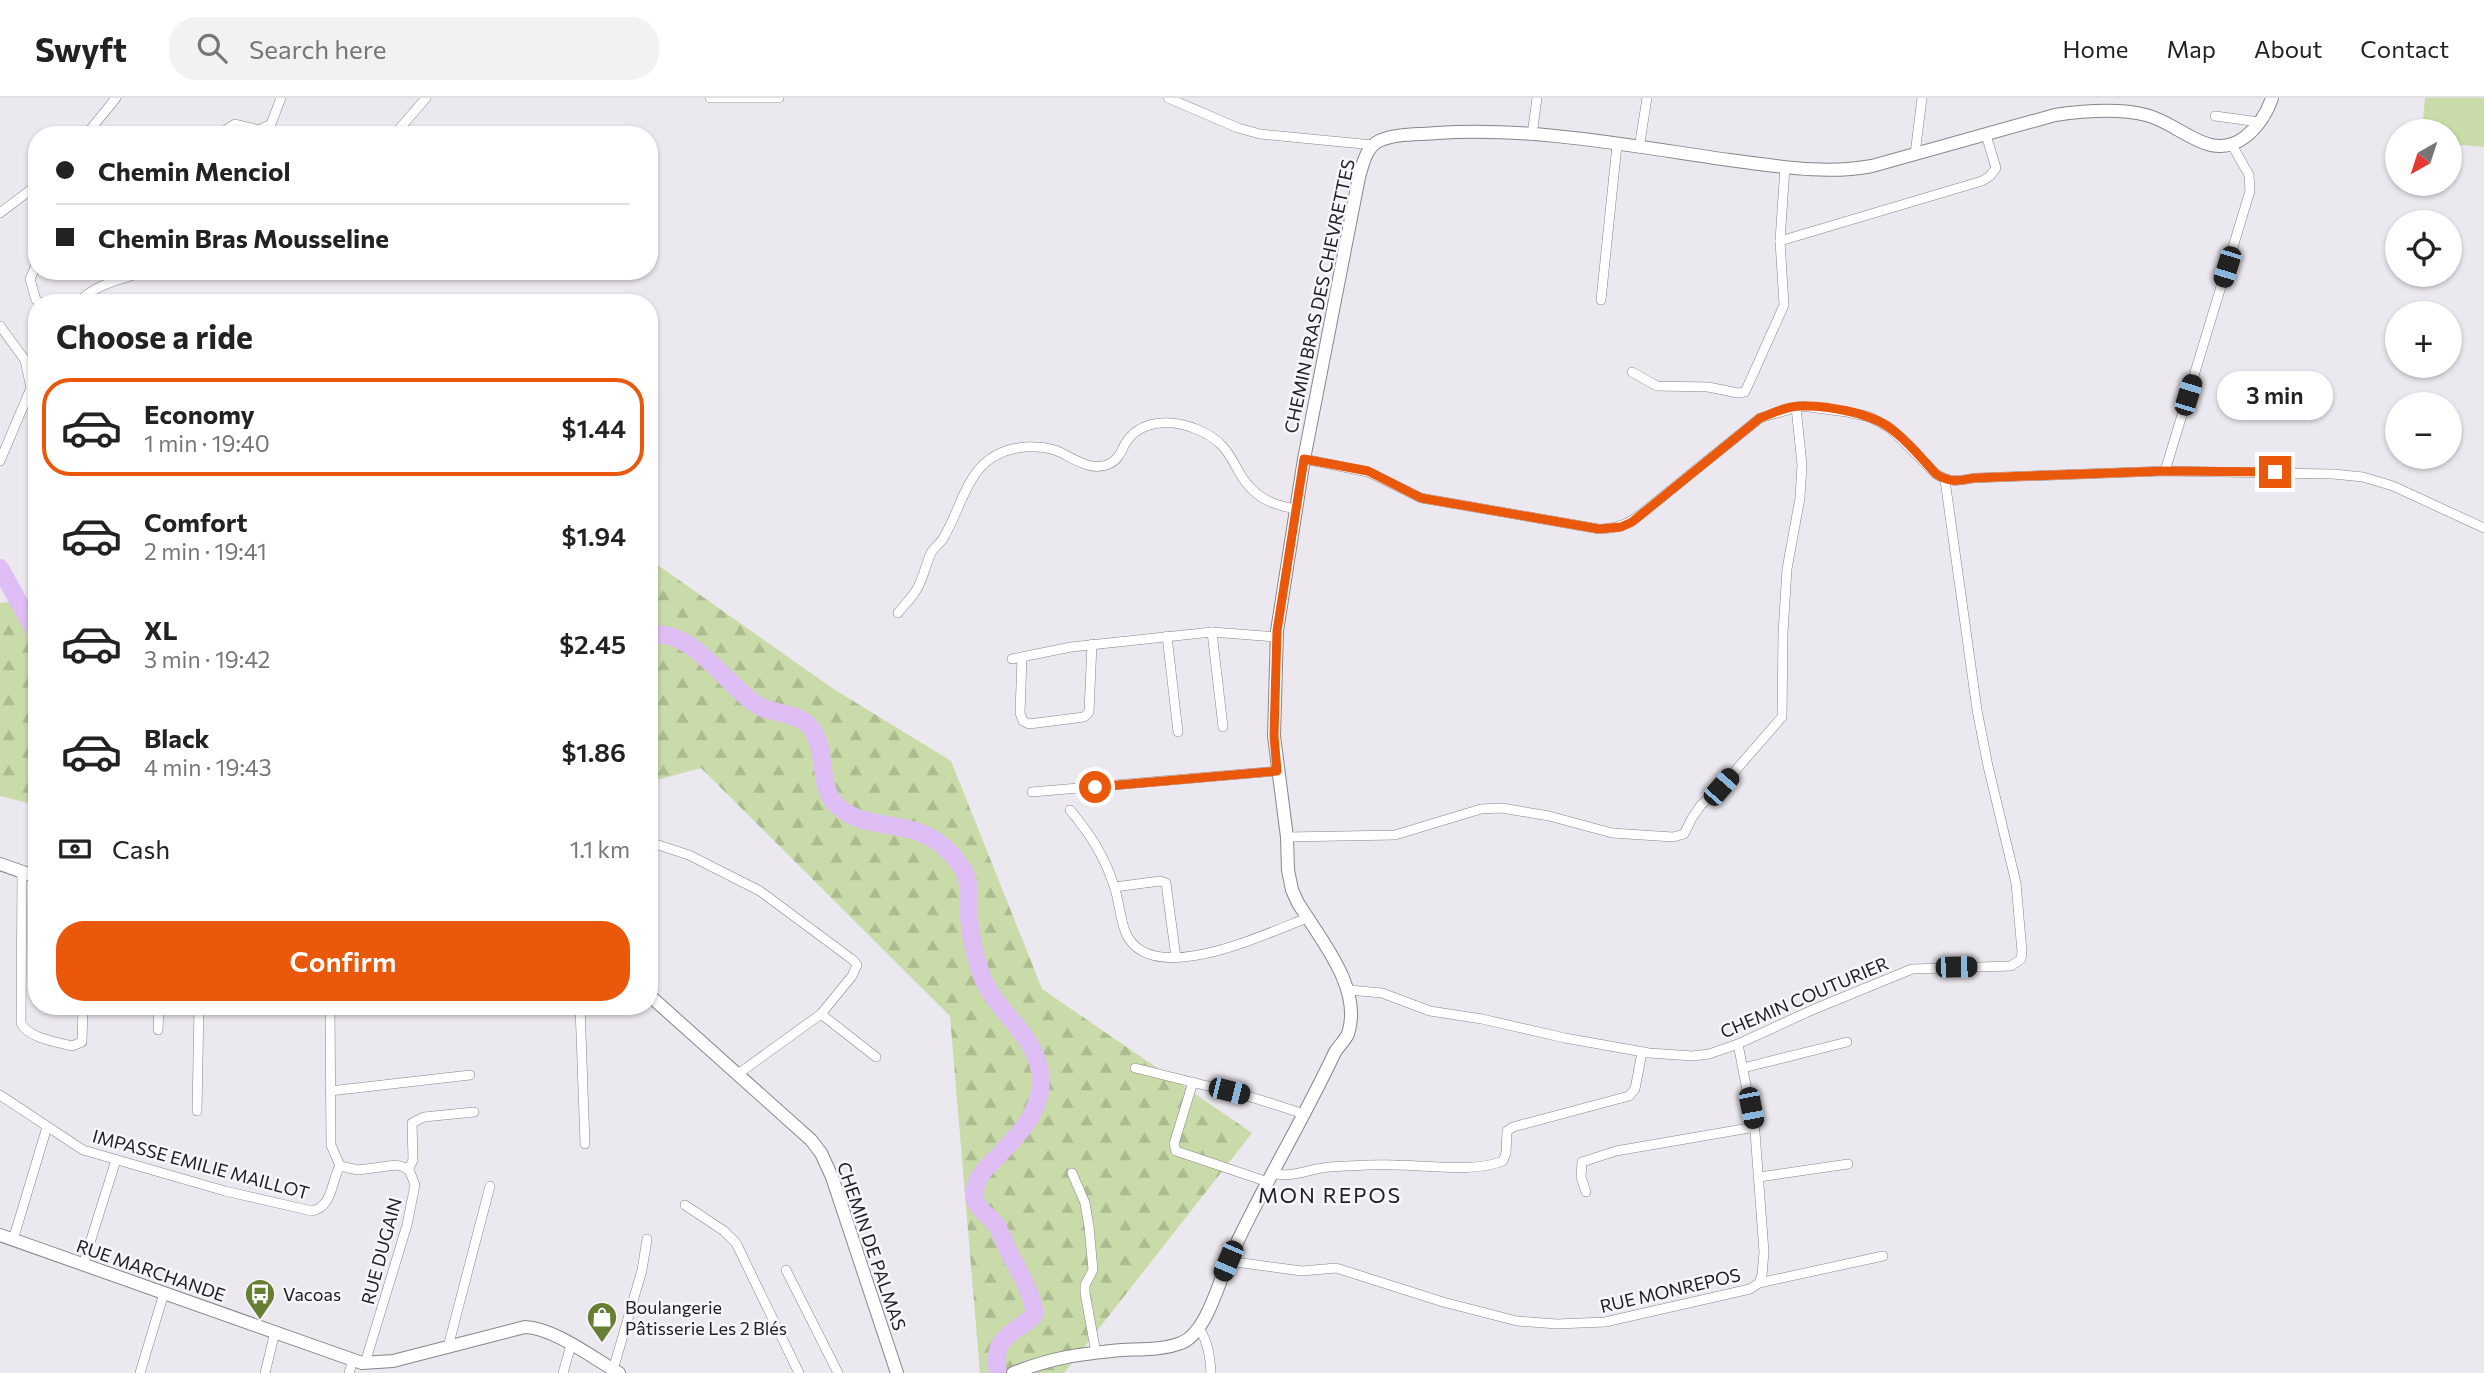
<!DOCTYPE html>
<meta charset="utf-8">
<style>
:root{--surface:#fff;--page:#f2f2f2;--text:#222;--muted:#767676;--line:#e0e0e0;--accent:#ea580c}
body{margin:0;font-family:Commissioner,sans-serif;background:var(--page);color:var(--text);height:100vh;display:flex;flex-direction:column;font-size:26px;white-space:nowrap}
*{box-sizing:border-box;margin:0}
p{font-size:23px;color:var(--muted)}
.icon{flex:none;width:38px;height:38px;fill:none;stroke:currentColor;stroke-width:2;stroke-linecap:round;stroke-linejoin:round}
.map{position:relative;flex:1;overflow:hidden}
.side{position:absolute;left:28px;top:196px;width:630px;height:721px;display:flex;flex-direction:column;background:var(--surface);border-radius:28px;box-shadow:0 2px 5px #0004}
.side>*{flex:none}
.top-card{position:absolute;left:28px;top:28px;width:630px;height:154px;border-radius:28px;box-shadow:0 2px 5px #0004;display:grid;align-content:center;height:154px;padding:0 28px;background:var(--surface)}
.needle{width:46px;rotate:219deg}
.fabs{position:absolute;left:2385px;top:21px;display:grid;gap:14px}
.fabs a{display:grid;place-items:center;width:77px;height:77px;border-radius:50%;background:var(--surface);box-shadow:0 2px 5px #0004;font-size:35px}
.end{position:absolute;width:32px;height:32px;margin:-16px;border:9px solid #ea580c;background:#fff;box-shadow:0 0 0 4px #fff}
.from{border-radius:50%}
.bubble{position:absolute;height:49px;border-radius:24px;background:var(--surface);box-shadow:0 2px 5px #0004;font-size:23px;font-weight:600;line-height:49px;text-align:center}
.car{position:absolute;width:21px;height:42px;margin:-21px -10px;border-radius:9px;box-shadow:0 0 5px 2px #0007;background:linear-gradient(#222 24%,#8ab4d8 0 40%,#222 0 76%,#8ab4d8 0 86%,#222 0)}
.top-card b{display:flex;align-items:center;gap:24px;height:66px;font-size:26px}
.top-card b+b{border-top:2px solid var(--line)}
.top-card i{width:18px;height:18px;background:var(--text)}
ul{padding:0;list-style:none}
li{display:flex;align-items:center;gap:21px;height:98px;margin:0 14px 10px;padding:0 14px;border:4px solid transparent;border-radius:28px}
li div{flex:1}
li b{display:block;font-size:26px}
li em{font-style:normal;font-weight:600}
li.on{border-color:var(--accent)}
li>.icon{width:63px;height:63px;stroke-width:1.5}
h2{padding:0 28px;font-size:32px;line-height:84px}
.pay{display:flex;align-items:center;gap:18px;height:77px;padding:0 28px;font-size:26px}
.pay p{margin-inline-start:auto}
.button{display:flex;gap:14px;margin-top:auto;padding:14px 28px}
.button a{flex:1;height:80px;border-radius:28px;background:var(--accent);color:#fff;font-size:28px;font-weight:600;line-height:80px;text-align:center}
header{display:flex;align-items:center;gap:42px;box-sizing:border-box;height:98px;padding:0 35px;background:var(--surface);border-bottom:2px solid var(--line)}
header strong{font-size:33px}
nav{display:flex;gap:38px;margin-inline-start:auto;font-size:24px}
.search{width:490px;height:63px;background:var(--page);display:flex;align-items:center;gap:18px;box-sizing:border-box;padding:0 24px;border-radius:28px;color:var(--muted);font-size:26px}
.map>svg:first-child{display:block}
</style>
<header>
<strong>Swyft</strong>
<div class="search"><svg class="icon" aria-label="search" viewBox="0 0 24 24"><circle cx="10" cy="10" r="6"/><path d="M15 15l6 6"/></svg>Search here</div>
<nav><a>Home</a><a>Map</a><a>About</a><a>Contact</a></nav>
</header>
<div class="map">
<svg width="2484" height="1275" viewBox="0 0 2484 1275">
<defs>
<pattern id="forest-firs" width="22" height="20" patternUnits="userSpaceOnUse" patternTransform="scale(1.75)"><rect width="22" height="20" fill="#c8dba8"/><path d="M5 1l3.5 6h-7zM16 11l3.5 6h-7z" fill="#acbc90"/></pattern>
</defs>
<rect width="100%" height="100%" fill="#ece8ef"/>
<!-- grass -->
<polygon fill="#c8dba8" points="2425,0 2484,0 2484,49 2450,46 2450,33 2422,33"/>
<!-- forest -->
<g fill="url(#forest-firs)">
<polygon points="649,461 832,590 951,663 1042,891 1252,1035 1064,1275 980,1275 950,918 701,670 649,684"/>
<polygon points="37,501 37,707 0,698 0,505"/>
</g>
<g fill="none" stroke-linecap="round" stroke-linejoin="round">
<!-- river -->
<g stroke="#dfbef5" stroke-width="18">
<polyline points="0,470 37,537"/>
<path d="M649,538C691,526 729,593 761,609C778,617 803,615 813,633C826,654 819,684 833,703C853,729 894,724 921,735C939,742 954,757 964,773C971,786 968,805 969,820C970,839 975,858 981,876C993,910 1028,931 1038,965C1050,1005 1021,1035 995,1061C987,1069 976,1079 975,1091C974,1096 974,1102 977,1106C981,1114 989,1118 995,1125C1000,1132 1003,1140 1006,1148C1017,1171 1031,1191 1035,1216C1014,1238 991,1236 998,1275"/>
</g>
<!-- street casing -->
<g stroke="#88848a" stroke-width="10">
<g id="street">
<polyline points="710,0 779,0"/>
<polyline points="1168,0 1238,30 1260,36 1373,47"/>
<polyline points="2215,18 2259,24"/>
<polyline points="86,37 116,0"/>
<polyline points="225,37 227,31 235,26 259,32 271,26 281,0"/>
<polyline points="394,37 426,0"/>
<polyline points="1532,37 1537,0"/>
<polyline points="1639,50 1647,0"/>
<polyline points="1915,56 1922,0"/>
<polyline points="0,115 37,87"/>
<polyline points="1780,143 1982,83 1990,78 1996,70 1986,37"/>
<polyline points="37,165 30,181 36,202 41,205"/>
<polyline points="1601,202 1617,47"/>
<path d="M78,205C94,186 125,180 147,173"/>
<polyline points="0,228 25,262 31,290 0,363"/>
<polyline points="1632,274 1657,288 1708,289 1738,295 1745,294 1784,207 1780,143 1785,69"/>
<path d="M1304,361L1368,374L1421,400L1599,431C1616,431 1628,426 1641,416L1760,320L1801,308L1847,314L1870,319L1890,330L1936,376C1950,385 1959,383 1974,380L2165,373L2333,376L2363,379L2393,388L2484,430"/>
<polyline points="2165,373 2250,93 2249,77 2232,47"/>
<path d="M898,515C903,508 910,502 915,494C923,483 925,468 931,455C934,449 941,445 944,439C965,403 968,358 1018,350C1029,348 1044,349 1055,352C1071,358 1090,375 1109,366C1118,362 1121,354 1125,346C1140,321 1172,321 1196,331C1238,348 1229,372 1256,395C1268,405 1281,408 1295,411"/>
<polyline points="1212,534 1223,629"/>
<polyline points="1167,538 1178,634"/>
<polyline points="1022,559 1020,615 1023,623 1029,626 1084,619 1089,614 1092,546"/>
<polyline points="1012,561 1071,549 1212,534 1277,539"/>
<polyline points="1032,694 1277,673"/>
<path d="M1070,712C1091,737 1105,759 1115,791C1119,804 1120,819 1125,833C1148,893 1267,835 1307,820"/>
<polyline points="1287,739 1395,737 1481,711 1502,710 1549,718 1612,735 1673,739 1684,736 1692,720 1701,707 1721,689 1782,619 1783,535 1787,471 1800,400 1802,367 1796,309"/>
<polyline points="649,744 689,757 760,793 853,862 857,867 852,878 821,916 738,976"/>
<path d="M22,774L21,925C28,940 57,944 72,948L82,944L83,908"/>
<polyline points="1115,789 1160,783 1166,785 1176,860"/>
<polyline points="1349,892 1382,895 1430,913 1482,921 1565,940 1649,955 1692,958 1709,956 1738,946 1812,912 1912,871 2011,868 2021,861 2022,854 2016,785 1988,668 1977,612 1945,382"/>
<polyline points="330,908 331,1047 340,1068 358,1072 396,1067 404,1069 410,1074 415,1087 407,1127 365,1265"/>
<polyline points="580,908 585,1046"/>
<polyline points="821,916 876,959"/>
<polyline points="158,932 159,908"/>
<polyline points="1135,970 1248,998 1304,1016"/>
<polyline points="1743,970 1847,944"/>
<polyline points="1193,984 1174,1046 1176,1053 1268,1084"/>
<polyline points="330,993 470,977"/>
<path d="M0,997L83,1052L225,1093L312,1113C333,1109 331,1083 340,1068"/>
<polyline points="197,1013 199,908"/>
<polyline points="408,1072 413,1062 412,1025 424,1019 474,1014"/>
<polyline points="1072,1075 1085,1105 1089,1129 1093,1172 1085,1187 1085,1195 1096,1255"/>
<path d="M1272,1075C1291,1081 1311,1070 1330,1069C1352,1068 1374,1066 1395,1067C1427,1067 1474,1075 1503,1063L1506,1055L1507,1033L1513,1029L1629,998L1635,991L1642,954"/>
<polyline points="1759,1079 1848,1066"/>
<polyline points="1586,1094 1581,1079 1582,1064 1616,1053 1755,1029"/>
<polyline points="685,1107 724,1133 736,1145 799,1275"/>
<polyline points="13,1142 47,1029"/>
<polyline points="1228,1163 1302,1173 1336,1170 1443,1204 1517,1223 1557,1226 1605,1224 1750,1191 1759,1185 1762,1177 1764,1154 1755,1034 1738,946"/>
<polyline points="83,1167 116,1062"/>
<polyline points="786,1172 838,1275"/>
<polyline points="1759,1185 1883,1158"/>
<path d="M1199,1230C1208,1244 1210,1258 1211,1275"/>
<polyline points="448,1249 490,1088"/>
<polyline points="613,1272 642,1172 647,1141"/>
<polyline points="140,1275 164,1195"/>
<polyline points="265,1275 275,1234"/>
<polyline points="349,1275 353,1262"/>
<polyline points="563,1275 571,1247"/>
</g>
</g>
<!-- secondary casing -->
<g stroke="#88848a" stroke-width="14">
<g id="secondary">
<polyline points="0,766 37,779"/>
<polyline points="649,897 811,1042 821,1055 832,1079 897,1275"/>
<path d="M0,1137L362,1265L393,1263L525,1229C554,1230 593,1260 619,1275"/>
<path d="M1013,1275C1054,1259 1079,1256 1122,1252C1141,1251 1163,1252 1181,1245C1206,1236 1218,1186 1228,1164C1260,1092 1302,1025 1335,954C1339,948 1345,942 1348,936C1363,891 1321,842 1298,805L1292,792L1288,772L1287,739L1274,638L1277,533L1304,361L1359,79C1363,66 1366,49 1379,43C1396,35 1420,37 1437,35C1529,28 1638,49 1729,62C1778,68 1824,77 1872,68L2055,17C2083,13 2118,10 2146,17C2180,25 2210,66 2245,39C2257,30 2267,15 2272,0"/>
</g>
</g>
<!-- street -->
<use href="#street" stroke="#fff" stroke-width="9"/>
<!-- secondary -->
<use href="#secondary" stroke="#fff" stroke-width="12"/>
</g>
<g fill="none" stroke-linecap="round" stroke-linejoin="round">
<!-- route -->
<path stroke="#ea580c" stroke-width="9" d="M1095,689L1277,673L1274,638L1277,533L1304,361L1368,373L1421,400L1599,431L1621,429L1632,424L1760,320C1773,315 1787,308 1801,308C1826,307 1870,315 1890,330C1907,342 1922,361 1936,376C1950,385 1959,383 1974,380L2165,373L2275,374"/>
</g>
<!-- icons -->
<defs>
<g id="bus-pin" transform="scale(1.575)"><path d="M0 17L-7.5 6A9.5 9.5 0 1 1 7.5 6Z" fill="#677f32" stroke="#f9f5fc"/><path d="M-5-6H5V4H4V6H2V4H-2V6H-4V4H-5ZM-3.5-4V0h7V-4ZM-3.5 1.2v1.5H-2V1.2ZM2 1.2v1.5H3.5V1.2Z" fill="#fff"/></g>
<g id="shop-pin" transform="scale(1.575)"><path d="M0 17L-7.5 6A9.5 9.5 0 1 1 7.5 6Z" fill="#677f32" stroke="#f9f5fc"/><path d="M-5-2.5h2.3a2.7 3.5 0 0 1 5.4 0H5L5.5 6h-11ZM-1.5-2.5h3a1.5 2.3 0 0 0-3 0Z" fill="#fff"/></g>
</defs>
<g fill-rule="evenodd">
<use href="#bus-pin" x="260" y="1196"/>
<use href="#shop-pin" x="602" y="1219"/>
</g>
<g text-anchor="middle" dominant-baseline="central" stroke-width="5" stroke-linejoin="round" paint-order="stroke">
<!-- street labels -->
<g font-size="18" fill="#212022" stroke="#f9f5fc">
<text transform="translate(1319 198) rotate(-78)">CHEMIN BRAS DES CHEVRETTES</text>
<text transform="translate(1804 899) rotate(-23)">CHEMIN COUTURIER</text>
<text transform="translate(201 1066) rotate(15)">IMPASSE EMILIE MAILLOT</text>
<text transform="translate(872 1148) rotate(71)">CHEMIN DE PALMAS</text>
<text transform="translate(381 1153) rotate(-75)">RUE DUGAIN</text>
<text transform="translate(151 1172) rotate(19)">RUE MARCHANDE</text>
<text transform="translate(1670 1192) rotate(-13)">RUE MONREPOS</text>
</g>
<!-- poi labels -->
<g font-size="18" fill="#212022" stroke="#f9f5fc" text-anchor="start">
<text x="283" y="1196">Vacoas</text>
<text x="625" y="1209">Boulangerie<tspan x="625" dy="21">Pâtisserie Les 2 Blés</tspan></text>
</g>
<!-- quarter labels -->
<g font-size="21" letter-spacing="2" fill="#212022" stroke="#f9f5fc">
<text x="1330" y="1096">MON REPOS</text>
</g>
</g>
</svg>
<div class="fabs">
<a><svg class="needle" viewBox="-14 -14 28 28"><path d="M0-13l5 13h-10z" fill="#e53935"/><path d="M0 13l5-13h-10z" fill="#767676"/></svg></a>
<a><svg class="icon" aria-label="locate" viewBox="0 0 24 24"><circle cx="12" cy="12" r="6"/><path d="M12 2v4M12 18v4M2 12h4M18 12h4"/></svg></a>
<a>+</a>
<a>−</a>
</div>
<i class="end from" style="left:1095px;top:689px"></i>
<i class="end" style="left:2275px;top:374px"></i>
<div class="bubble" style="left:2217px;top:273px;width:116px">3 min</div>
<i class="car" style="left:2227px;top:169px;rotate:197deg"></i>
<i class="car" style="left:2188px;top:297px;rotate:17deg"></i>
<i class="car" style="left:1721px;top:689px;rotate:41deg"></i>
<i class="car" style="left:1956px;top:869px;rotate:89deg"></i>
<i class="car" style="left:1229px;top:993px;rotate:104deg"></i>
<i class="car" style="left:1751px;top:1010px;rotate:169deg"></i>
<i class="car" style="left:1228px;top:1163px;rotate:203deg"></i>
<div class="top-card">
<b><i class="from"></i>Chemin Menciol</b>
<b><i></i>Chemin Bras Mousseline</b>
</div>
<section class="side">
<h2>Choose a ride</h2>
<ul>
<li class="on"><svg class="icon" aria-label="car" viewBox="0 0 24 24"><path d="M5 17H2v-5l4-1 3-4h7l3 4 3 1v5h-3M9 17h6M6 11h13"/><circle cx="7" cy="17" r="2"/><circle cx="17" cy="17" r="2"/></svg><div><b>Economy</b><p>1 min · 19:40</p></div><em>$1.44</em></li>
<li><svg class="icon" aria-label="car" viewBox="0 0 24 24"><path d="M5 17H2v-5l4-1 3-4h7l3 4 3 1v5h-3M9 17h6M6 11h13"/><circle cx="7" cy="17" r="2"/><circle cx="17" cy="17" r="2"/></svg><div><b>Comfort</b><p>2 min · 19:41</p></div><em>$1.94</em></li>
<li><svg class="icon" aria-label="car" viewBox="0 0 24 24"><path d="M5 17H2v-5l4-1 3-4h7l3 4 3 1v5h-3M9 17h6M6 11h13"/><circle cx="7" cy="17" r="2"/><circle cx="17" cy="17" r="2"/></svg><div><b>XL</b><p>3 min · 19:42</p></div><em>$2.45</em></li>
<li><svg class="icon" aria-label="car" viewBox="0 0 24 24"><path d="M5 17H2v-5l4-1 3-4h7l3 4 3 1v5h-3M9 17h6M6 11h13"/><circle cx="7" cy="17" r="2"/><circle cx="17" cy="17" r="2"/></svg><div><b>Black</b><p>4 min · 19:43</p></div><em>$1.86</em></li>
</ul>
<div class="pay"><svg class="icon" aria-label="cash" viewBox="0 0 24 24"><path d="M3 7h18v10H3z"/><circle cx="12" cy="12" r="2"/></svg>Cash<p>1.1 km</p></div>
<div class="button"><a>Confirm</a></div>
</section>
</div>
